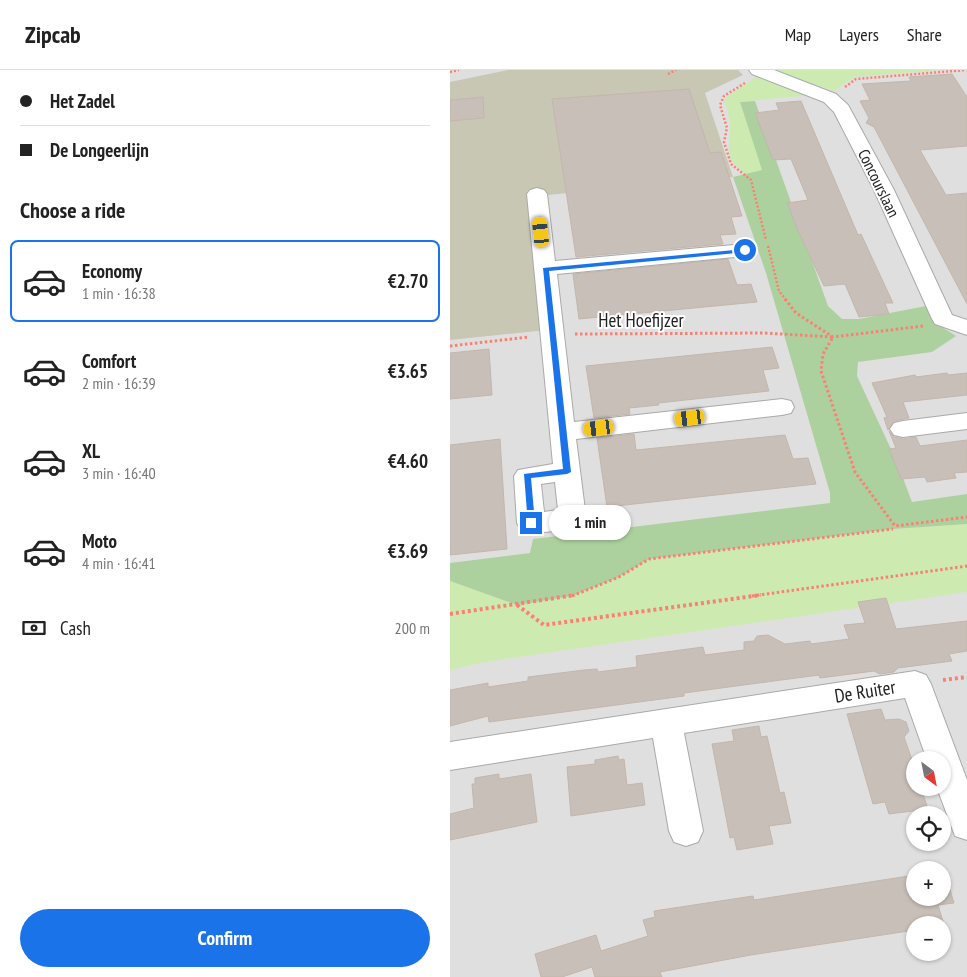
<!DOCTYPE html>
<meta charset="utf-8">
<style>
:root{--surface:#fff;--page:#f6f6f6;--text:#222;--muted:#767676;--line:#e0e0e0;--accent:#1a73e8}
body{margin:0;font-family:"PT Sans Narrow",sans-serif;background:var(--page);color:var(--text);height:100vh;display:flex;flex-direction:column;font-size:19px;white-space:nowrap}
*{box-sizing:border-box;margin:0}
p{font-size:16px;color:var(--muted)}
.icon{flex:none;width:28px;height:28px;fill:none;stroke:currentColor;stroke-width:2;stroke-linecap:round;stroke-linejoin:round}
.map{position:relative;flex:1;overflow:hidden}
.details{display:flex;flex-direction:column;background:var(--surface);width:450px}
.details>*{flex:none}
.hud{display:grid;align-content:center;height:110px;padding:0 20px;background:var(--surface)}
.needle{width:32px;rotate:148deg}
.buttons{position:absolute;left:456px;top:681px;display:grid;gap:10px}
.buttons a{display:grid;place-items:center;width:45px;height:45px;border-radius:50%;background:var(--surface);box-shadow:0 1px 4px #0004;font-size:25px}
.end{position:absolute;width:22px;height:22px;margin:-11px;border:6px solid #1a73e8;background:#fff;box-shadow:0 0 0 2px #fff}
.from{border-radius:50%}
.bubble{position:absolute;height:35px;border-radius:18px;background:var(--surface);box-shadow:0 1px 4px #0004;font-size:16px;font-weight:600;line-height:35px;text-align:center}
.car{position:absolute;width:15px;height:30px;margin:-15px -8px;border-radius:6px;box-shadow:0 0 4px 1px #0007;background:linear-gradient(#f5c518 24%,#345 0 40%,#f5c518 0 76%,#345 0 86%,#f5c518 0)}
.hud b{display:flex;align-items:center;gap:18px;height:48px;font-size:19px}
.hud b+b{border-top:1px solid var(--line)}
.hud i{width:12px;height:12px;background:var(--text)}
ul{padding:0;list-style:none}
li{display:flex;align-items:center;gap:15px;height:82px;margin:0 10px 8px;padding:0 10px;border:2px solid transparent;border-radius:8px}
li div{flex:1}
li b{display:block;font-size:19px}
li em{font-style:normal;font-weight:600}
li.current{border-color:var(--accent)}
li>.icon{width:45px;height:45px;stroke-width:1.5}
h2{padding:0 20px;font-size:22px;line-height:60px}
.pay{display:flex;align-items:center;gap:12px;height:55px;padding:0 20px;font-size:19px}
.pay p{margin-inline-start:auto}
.button{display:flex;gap:10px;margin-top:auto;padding:10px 20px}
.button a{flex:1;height:58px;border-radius:30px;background:var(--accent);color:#fff;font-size:20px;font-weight:600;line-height:58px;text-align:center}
header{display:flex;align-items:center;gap:30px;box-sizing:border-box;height:70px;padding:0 25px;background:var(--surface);border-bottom:1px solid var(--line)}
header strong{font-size:24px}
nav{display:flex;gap:28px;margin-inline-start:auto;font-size:18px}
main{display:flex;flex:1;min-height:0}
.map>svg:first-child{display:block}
</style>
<header>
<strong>Zipcab</strong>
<nav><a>Map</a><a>Layers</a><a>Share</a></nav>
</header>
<main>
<section class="details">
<div class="hud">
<b><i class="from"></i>Het Zadel</b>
<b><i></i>De Longeerlijn</b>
</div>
<h2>Choose a ride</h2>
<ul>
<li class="current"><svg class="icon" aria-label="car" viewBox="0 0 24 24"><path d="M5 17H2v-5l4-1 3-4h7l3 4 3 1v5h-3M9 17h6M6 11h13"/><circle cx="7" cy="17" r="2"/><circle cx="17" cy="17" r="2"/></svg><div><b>Economy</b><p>1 min · 16:38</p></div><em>€2.70</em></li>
<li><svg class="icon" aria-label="car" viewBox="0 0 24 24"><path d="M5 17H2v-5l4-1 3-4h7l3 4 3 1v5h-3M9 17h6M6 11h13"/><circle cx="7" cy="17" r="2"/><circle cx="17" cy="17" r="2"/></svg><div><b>Comfort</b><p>2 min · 16:39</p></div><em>€3.65</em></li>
<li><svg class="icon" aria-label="car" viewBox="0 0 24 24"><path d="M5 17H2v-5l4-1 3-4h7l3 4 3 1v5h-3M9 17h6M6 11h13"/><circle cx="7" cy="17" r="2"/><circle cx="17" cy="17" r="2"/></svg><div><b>XL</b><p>3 min · 16:40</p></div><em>€4.60</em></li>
<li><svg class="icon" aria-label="car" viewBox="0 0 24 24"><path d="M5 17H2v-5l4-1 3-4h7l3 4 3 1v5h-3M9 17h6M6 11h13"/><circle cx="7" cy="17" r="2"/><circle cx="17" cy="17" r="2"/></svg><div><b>Moto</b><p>4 min · 16:41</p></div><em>€3.69</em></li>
</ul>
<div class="pay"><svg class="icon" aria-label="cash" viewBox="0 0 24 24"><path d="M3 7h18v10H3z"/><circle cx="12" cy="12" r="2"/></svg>Cash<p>200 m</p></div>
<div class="button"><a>Confirm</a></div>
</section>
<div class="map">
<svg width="517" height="907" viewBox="0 0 517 907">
<rect width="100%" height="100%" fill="#f2efe9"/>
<!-- residential -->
<path fill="#e0dfdf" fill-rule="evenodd" d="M0,0H517V907H0ZM465,690H492V718H465ZM465,745H492V772H465ZM465,800H492V828H465ZM465,855H492V882H465Z"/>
<!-- construction -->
<polygon fill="#c7c7b4" points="58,0 288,0 293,5 255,23 283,107 77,127 97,260 0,270 0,12"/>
<!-- grass -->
<g fill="#cdebb0">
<polygon points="321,0 489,0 404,7 384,21"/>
<path d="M308,6L362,25L290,32L313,100L296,104C273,87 280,83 280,59C281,49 277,40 274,31L279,25Z"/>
<polygon points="517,454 517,522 34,592 0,600 0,511 68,535 122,526 169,507 199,489 443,459"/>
</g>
<!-- forest -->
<polygon fill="#add19e" points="305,31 378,236 392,249 409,249 481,235 492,257 506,266 482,282 408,292 407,306 447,392 462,432 517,424 517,454 443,459 199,489 169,507 122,526 67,535 0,511 0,493 80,483 83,469 380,433 380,423 316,203 283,107 312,100 290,32"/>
<!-- building -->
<g fill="#c7bfb8" stroke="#c4b6ab">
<polygon points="502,4 517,27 517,76 470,80 496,125 517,123 517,234 424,57 416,53 419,48 410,31 420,30 412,14 461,11 459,7"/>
<polygon points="239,19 260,83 271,82 292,146 281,147 286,164 270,165 273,174 126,187 102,29"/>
<polygon points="33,27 34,48 0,51 0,30"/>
<polygon points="351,31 408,165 411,164 443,233 435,233 439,244 409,247 395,214 374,216 348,161 337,133 358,130 341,89 323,90 305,43 329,40 326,33"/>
<polygon points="278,189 287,215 301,214 307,232 129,249 123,204"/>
<polygon points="322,277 329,298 313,300 319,321 208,333 209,335 179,338 180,344 144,348 136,296"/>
<polygon points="39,279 42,325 0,329 0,283"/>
<polygon points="497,303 498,305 517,303 517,325 453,332 459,348 444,351 438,360 434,348 437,347 422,313 465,305 466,307"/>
<polygon points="439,361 444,367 453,369 466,367 470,376 517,370 517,402 504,403 506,408 477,412 475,407 451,409 439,379 446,378"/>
<polygon points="184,364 186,380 335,365 343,389 358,388 366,414 157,437 147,368"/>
<polygon points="50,369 57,479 0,485 0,375"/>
<polygon points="436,528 446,559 517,551 517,581 499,584 502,591 448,598 444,602 430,604 424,601 370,608 369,605 234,623 234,626 39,652 38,646 0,656 0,620 38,613 38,617 78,611 78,607 134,600 147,599 148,602 187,597 186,586 253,577 255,585 294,580 294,572 304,571 307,566 318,565 335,574 360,571 361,574 399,569 394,555 415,553 408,532"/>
<polygon points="431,639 435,650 449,649 456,652 459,661 454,667 465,698 465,718 471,718 478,739 439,744 435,732 423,734 397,644"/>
<polygon points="309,656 311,667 317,666 330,723 334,722 341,753 319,756 323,774 287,780 284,767 280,768 262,674 284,671 282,660"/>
<polygon points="168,686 169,690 174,689 177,715 192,713 195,735 121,746 117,697 145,694 145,690"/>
<polygon points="49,704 49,709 81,704 87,752 0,770 0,744 24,738 22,714 25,714 25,708"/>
<polygon points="494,800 504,833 488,835 494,855 465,855 465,860 301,885 210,902 212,907 145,907 142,897 112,907 91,907 85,884 146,865 151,881 198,866 193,850 205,847 204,841 303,826 304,830 465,805 465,828 492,828"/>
</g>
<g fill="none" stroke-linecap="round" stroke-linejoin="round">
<!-- minor casing -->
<g stroke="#a9a9a9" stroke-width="2">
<g id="minor">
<polygon points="299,0 324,0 386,24 398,35 444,120 502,245 517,250 517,265 485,254 482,249 424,120 384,42 374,32 302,4"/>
<path d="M87,118L94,120L97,124L105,191L295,174L303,175L306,180L303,185L295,186L107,204L124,352L332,329L341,331L344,337L341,343L332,345L126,369L136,448L132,455C114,460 89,465 71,460L67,453L64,406L68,400L103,394L77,124L80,120ZM105,412L108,440L94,442L91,414Z"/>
<polygon points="517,343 517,359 453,367 444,365 440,359 444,353 453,351"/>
<polygon points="465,601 476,605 481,614 517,710 517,770 505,766 487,718 492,718 492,690 477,690 455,628 234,663 253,761 248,772 236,776 224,772 219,761 203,668 0,700 0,672"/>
</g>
</g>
<!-- path-far2 -->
<g stroke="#fa8072" stroke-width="2.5" stroke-dasharray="2 2" stroke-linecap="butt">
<polyline points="0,2 9,0"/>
<polyline points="218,4 226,0"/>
<polyline points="295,13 274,26 270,35 277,58 274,72 281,94 301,110 316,170"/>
<polyline points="395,17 406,9 516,0"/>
<polyline points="318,176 329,221 336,230"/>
</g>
<!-- path-far1 -->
<g stroke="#fa8072" stroke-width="3" stroke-dasharray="2.5 2.5" stroke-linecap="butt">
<polyline points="335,229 346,243 383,267 473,256"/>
<polyline points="125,264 314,263 383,267 373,284 371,301 405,402 445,456 517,447"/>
<polyline points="0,276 79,267"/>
<polyline points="122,526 169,507 199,489 443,459"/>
<polyline points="302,526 517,496"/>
</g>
<!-- path -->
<g stroke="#fa8072" stroke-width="4" stroke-dasharray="3 3" stroke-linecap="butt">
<polyline points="67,535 94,555 311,525"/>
<polyline points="0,544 125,525"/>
<polyline points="493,610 517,607"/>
</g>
<!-- minor -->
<use href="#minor" fill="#fff" fill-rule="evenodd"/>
</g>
<!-- route -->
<polygon fill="#1a73e8" points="295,179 297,182 99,201 121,402 117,404 81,408 85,453 78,455 74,404 113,399 93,198"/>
<g text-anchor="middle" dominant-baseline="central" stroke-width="4" stroke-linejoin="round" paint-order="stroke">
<!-- far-street labels -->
<g font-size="16" fill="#222" stroke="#fff">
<text transform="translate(429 113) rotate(64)">Concourslaan</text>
</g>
<!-- street labels -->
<g font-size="19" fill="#222" stroke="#fff">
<text x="191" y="250">Het Hoefijzer</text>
<text transform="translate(415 621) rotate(-9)">De Ruiter</text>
</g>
</g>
</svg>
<div class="buttons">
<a><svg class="needle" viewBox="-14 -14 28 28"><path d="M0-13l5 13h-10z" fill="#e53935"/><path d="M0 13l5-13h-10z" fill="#767676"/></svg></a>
<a><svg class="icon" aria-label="locate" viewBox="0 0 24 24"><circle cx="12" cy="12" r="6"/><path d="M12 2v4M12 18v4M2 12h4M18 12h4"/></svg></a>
<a>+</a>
<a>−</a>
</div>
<i class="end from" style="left:295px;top:180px"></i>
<i class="end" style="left:81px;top:453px"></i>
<div class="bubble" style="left:99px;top:435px;width:82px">1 min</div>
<i class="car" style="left:91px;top:162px;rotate:354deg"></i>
<i class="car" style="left:240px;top:348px;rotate:263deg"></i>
<i class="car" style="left:149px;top:358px;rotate:263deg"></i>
</div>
</main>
